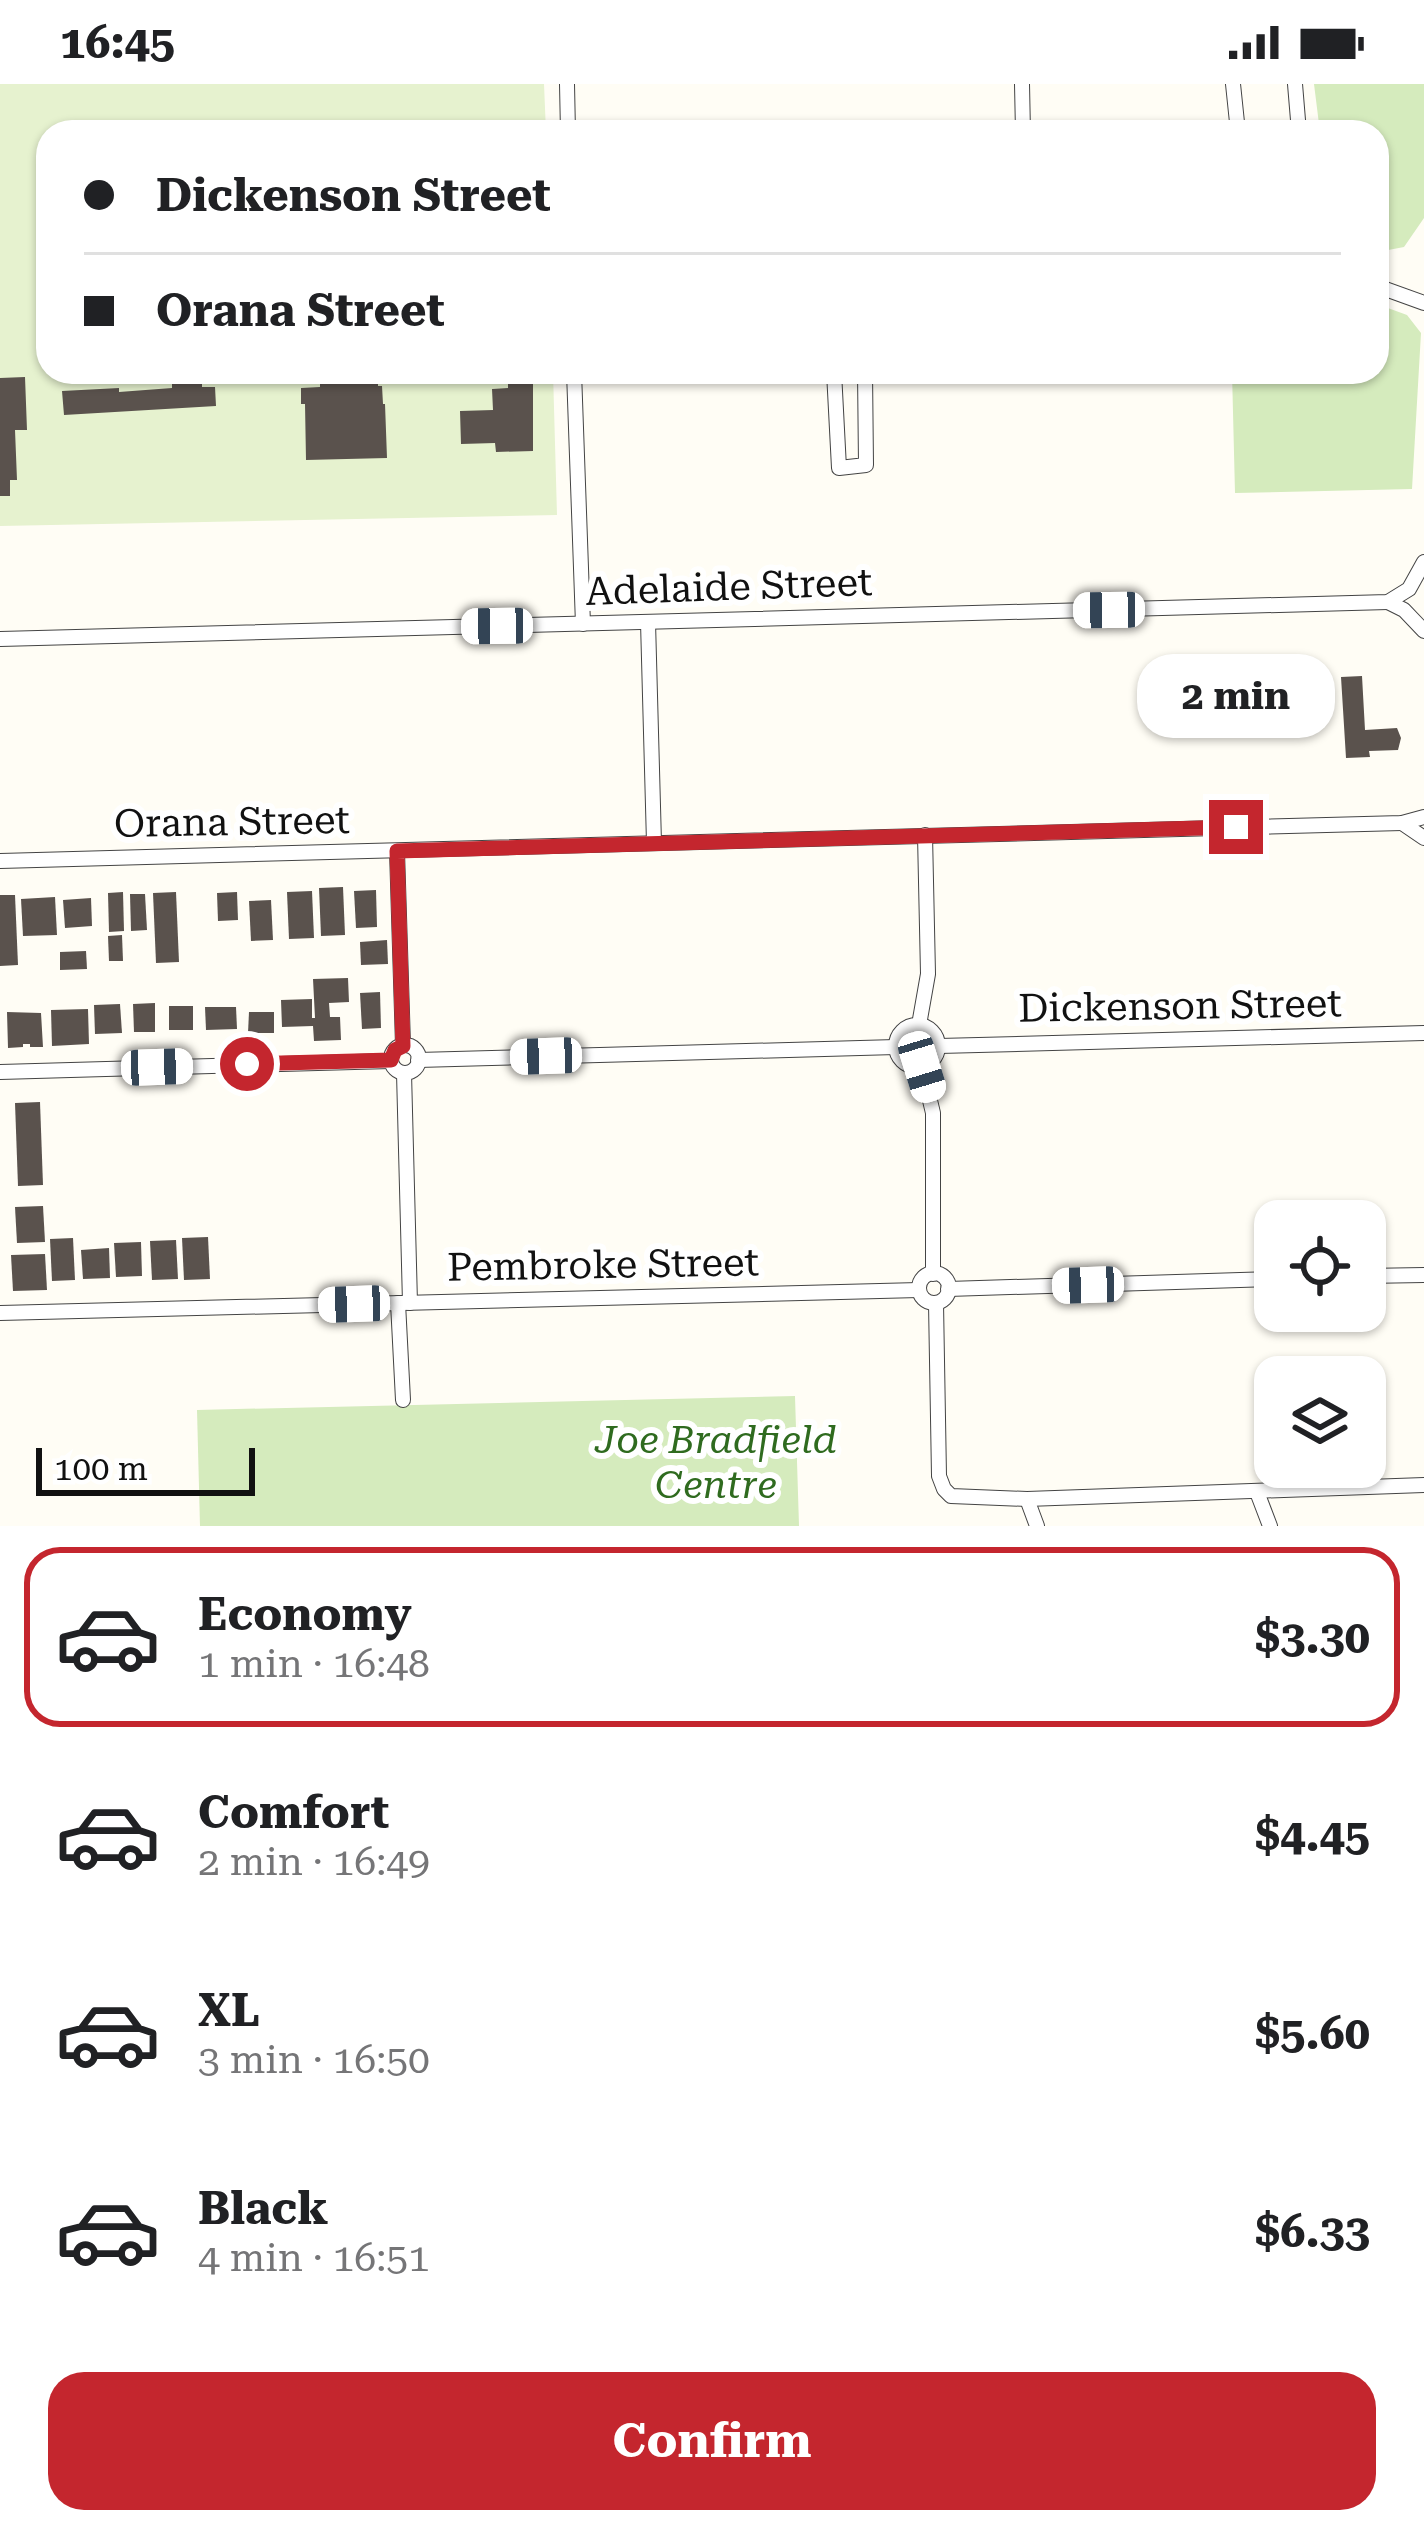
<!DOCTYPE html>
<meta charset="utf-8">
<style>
:root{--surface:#fff;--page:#f2f2f2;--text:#202124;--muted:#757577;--line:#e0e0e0;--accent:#c4262e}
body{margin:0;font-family:"Roboto Serif",serif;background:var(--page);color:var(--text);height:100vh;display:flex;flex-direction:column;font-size:45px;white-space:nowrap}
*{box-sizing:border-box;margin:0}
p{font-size:39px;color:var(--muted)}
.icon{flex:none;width:66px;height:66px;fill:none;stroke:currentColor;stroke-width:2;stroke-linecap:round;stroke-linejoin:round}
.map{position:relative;height:1442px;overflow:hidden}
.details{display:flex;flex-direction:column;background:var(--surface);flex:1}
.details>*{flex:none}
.top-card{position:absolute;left:36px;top:36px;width:1353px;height:264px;border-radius:36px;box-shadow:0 3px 9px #0004;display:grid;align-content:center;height:264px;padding:0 48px;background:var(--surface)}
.controls{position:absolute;left:1254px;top:1116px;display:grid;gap:24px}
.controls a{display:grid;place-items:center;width:132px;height:132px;border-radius:24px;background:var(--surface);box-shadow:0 3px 9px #0004;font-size:60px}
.scale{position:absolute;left:36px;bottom:30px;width:219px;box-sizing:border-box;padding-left:12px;border:6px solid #111;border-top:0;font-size:33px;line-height:42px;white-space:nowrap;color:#111;-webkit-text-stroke:9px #fff;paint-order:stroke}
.end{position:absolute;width:54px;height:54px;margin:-27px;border:15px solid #c4262e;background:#fff;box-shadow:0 0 0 6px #fff}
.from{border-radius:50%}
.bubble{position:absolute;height:84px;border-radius:36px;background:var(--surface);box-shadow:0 3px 9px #0004;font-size:39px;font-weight:700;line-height:84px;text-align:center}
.car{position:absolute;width:36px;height:72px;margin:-36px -18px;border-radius:15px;box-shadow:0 0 9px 3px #0007;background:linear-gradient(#fff 24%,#345 0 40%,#fff 0 76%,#345 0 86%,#fff 0)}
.top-card b{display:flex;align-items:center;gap:42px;height:114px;font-size:45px}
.top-card b+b{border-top:3px solid var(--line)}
.top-card i{width:30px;height:30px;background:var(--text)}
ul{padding:21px 0 0;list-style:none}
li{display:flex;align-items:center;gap:36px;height:180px;margin:0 24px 18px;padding:0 24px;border:6px solid transparent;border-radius:36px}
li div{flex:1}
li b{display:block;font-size:45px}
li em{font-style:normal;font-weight:700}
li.current{border-color:var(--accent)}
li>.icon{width:108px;height:108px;stroke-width:1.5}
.action{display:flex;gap:24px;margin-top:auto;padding:24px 48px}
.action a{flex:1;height:138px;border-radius:36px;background:var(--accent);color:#fff;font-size:48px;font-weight:700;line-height:138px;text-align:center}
.status{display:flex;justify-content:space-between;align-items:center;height:84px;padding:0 60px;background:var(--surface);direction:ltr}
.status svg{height:33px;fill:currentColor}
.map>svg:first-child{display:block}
</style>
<div class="status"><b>16:45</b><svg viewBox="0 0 49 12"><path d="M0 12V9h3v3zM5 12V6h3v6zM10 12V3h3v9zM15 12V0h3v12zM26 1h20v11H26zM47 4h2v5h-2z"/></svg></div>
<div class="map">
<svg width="1424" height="1442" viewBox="0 0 1424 1442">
<rect width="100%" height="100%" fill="#fffdf5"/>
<!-- park -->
<g fill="#d5ebbd">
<polygon points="1314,0 1424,0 1424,134 1404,163 1383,167 1377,164 1377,48 1320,48"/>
<polygon points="1377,220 1407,231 1421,249 1412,405 1235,409 1232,288 1377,288"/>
<polygon points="795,1312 799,1442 200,1442 197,1326"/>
</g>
<!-- pitch -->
<polygon fill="#e6f2cf" points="0,0 544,0 546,48 48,48 48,288 553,288 557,431 0,442"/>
<!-- building -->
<g fill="#5a524d">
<polygon points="320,288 378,288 378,302 382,302 383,320 385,320 387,374 306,376 305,320 301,320 301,304 320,303"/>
<polygon points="508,288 533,288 533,367 496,368 495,359 461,360 460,327 493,326 492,305 508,304"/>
<polygon points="25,293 27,346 15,346 17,396 10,396 10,412 0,412 0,294"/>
<polygon points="202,296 202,303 215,303 216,322 64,331 62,307 119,304 119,308 172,304 172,298"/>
<polygon points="1362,592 1365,646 1397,644 1401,654 1398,666 1369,667 1370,673 1346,674 1341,593"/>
<polygon points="343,803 345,851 321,852 319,804"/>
<polygon points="376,806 377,843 356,844 354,807"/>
<polygon points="312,807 314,854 289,855 287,808"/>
<polygon points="123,808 124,847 109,848 108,809"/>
<polygon points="176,808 179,878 156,879 153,809"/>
<polygon points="237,808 238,836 218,837 217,809"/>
<polygon points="130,810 145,810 147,846 131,847"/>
<polygon points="0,811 15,811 18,881 0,882"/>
<polygon points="55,813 57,851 23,852 21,815"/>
<polygon points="91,814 92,842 65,844 63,816"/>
<polygon points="271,816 273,856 251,857 249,817"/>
<polygon points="122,851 123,877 109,877 108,852"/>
<polygon points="387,856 388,880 361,881 360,858"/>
<polygon points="86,867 87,885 60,886 60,868"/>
<polygon points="348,894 349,918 329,919 330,933 340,933 341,956 314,957 313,942 282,943 281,916 312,915 312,934 315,934 313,895"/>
<polygon points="380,908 381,944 362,945 360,909"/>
<polygon points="155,919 155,948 134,948 133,920"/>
<polygon points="120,920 122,949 95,950 94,921"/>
<rect x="169" y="922" width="24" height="24"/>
<polygon points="205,923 236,923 237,945 206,946"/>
<polygon points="88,925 89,960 52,962 51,926"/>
<polygon points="7,928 41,929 43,963 30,963 30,960 23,960 23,963 8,964"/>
<polygon points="249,928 274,928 274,949 248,949"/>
<polygon points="40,1018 43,1101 18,1102 15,1019"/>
<polygon points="43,1122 45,1158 17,1159 15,1123"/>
<polygon points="208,1153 210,1195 184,1196 182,1154"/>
<polygon points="73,1154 75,1196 52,1197 50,1155"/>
<polygon points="176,1156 178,1195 152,1196 150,1157"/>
<polygon points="141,1158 142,1192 116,1193 114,1159"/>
<polygon points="109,1164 110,1194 83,1195 81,1166"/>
<polygon points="45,1170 47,1206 13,1207 11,1171"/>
</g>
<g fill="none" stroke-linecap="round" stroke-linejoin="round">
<!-- minor casing -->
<g stroke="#444" stroke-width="16">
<g id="minor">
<polyline points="567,0 568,48"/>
<polyline points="1022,0 1023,48"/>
<polyline points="1233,0 1238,48"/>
<polyline points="1295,0 1299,48"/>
<polyline points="1377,202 1424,219"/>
<polyline points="574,288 583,540"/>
<polyline points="834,288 839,384 866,381 865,288"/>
<polyline points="1388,518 1404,526 1424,547"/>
<polyline points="648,538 654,759"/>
<polyline points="0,555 1388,518 1409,505 1424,478"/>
<polyline points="1402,739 1424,754"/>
<polyline points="397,767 403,961"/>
<polyline points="0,777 1402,739 1424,733"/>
<circle cx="917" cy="962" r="21"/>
<polyline points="919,941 928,890 925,751"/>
<circle cx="405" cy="975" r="14"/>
<polyline points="939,962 1424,949"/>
<polyline points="418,976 896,963"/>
<polyline points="922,983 933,1029 933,1190"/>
<polyline points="0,988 391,977"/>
<polyline points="404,989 410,1219"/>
<circle cx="934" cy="1204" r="15"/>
<polyline points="1365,1192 1424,1191"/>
<polyline points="948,1205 1275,1195"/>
<polyline points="398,1219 403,1316"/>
<polyline points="936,1219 939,1392 944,1405 951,1412 1027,1415 1424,1401"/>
<polyline points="0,1229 919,1206"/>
<polyline points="1257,1408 1270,1442"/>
<polyline points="1027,1415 1037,1442"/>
</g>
</g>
<!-- minor -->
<use href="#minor" stroke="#fff" stroke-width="14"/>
</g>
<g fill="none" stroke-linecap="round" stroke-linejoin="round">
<!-- route -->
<polyline stroke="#c4262e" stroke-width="15" points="247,980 391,976 395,966 403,962 397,767 1236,743"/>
</g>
<g text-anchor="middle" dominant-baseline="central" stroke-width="12" stroke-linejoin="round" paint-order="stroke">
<!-- street labels -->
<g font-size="39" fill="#111" stroke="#fff">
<text transform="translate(729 503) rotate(-2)">Adelaide Street</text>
<text transform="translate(232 738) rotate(-1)">Orana Street</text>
<text transform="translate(1180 922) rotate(-1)">Dickenson Street</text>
<text transform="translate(603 1181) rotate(-1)">Pembroke Street</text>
</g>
<!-- park labels -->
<g font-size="39" font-style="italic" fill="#2f6b1f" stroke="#fff">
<text x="716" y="1356">Joe Bradfield<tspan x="716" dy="45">Centre</tspan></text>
</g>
</g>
</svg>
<div class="controls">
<a><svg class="icon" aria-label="locate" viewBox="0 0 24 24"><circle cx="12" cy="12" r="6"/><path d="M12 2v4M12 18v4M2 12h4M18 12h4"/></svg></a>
<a><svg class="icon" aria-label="layers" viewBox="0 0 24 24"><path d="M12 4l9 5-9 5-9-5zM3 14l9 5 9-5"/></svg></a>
</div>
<div class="scale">100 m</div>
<i class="end from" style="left:247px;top:980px"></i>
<i class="end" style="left:1236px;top:743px"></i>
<div class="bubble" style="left:1137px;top:570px;width:198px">2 min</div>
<i class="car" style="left:1109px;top:526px;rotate:269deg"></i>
<i class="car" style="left:497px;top:542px;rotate:269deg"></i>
<i class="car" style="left:546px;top:972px;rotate:268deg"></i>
<i class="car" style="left:157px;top:983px;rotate:88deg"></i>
<i class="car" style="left:922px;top:983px;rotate:163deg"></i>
<i class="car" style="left:1088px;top:1201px;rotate:268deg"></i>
<i class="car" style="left:354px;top:1220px;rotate:268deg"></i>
<div class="top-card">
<b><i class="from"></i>Dickenson Street</b>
<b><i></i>Orana Street</b>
</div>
</div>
<section class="details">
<ul>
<li class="current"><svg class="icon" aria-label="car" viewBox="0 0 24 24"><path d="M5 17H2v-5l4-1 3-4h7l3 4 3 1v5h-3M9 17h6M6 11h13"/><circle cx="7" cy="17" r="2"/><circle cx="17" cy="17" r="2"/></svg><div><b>Economy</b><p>1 min · 16:48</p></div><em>$3.30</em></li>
<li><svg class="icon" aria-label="car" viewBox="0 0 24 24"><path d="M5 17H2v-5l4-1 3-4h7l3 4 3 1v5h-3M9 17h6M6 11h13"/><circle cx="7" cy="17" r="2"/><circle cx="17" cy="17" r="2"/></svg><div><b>Comfort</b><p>2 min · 16:49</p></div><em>$4.45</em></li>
<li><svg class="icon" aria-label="car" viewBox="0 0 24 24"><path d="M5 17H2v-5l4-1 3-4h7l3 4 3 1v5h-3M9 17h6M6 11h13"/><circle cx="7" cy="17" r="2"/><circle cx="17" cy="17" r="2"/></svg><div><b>XL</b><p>3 min · 16:50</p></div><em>$5.60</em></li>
<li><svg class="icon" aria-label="car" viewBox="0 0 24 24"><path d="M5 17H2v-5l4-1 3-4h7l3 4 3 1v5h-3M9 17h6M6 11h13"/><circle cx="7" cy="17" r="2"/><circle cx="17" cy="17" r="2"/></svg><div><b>Black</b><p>4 min · 16:51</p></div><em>$6.33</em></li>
</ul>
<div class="action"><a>Confirm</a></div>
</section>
